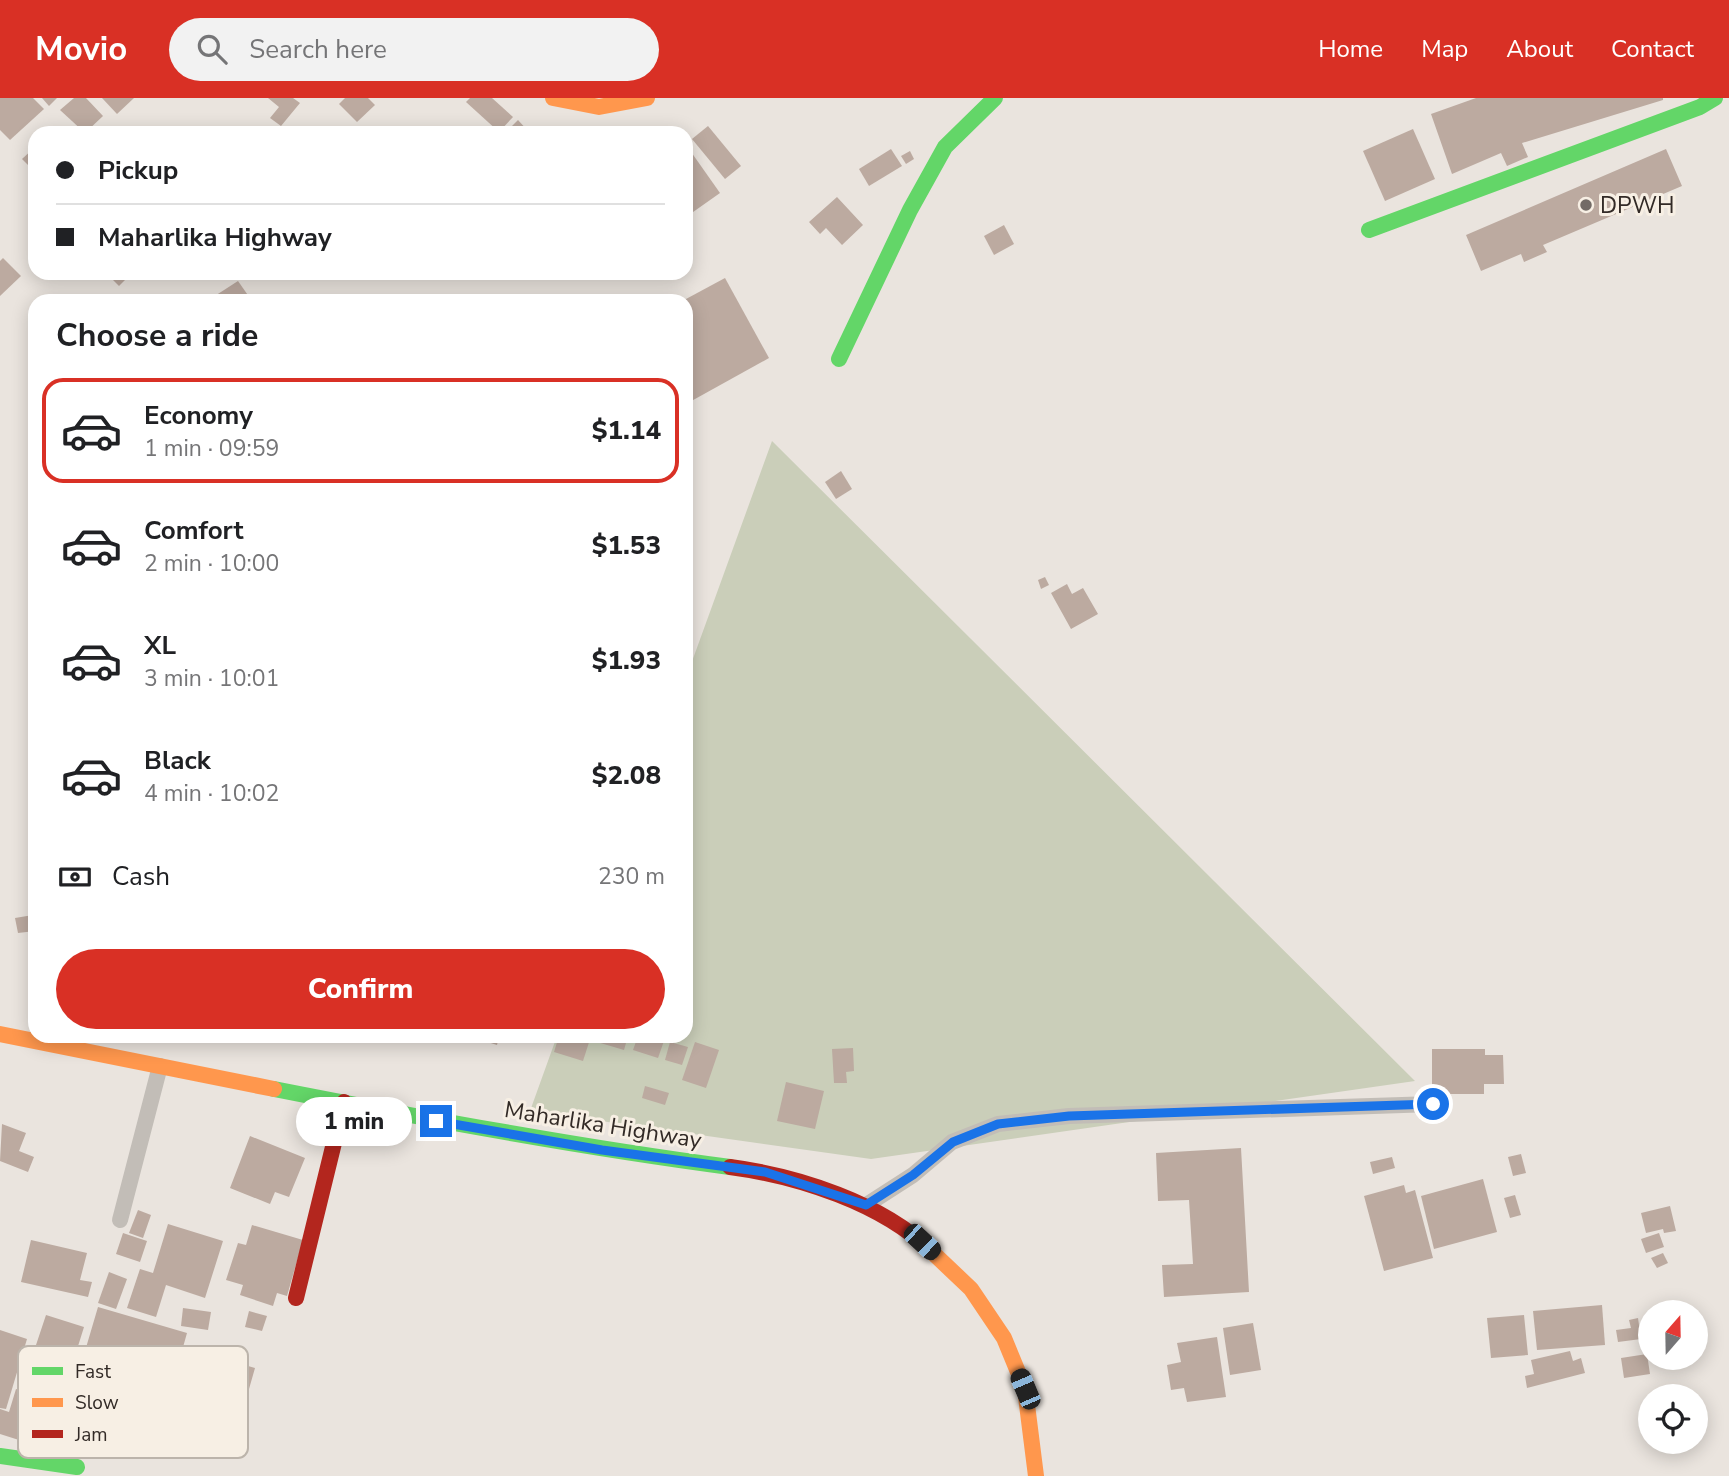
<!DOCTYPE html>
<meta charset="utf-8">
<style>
:root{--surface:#fff;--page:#f2f2f2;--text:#202124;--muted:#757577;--line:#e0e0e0;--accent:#d93025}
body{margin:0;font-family:"Nunito Sans",sans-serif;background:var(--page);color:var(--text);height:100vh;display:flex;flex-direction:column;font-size:26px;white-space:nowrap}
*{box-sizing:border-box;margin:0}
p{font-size:23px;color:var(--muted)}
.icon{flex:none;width:38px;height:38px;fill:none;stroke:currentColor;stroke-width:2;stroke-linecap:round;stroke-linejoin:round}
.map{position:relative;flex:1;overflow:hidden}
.sheet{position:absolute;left:28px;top:196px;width:665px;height:749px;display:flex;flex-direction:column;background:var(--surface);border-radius:21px;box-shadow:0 4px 18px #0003}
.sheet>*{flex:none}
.banner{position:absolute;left:28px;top:28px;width:665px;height:154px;border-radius:21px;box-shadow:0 4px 18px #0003;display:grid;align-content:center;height:154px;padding:0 28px;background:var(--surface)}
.needle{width:46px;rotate:20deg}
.tools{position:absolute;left:1638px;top:1202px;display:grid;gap:14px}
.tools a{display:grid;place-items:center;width:70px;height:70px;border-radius:50%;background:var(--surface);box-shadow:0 4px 18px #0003;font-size:35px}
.end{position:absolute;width:32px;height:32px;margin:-16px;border:9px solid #1a73e8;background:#fff;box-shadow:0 0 0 4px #fff}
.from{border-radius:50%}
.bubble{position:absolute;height:49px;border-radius:24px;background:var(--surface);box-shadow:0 4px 18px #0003;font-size:23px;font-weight:800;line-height:49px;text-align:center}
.car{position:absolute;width:21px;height:42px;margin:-21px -10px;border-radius:9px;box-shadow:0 0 5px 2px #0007;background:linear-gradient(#222 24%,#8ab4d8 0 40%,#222 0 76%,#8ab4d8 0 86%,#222 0)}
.banner b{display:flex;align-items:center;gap:24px;height:66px;font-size:26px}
.banner b+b{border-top:2px solid var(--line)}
.banner i{width:18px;height:18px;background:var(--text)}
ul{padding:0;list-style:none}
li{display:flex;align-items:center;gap:21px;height:105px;margin:0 14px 10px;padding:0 14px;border:4px solid transparent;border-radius:21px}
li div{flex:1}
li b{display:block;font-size:26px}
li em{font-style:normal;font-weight:800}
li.current{border-color:var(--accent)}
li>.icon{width:63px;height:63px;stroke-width:1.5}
h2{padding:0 28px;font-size:32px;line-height:84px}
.pay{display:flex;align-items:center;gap:18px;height:77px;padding:0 28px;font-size:26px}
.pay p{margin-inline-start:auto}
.primary-button{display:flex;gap:14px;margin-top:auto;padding:14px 28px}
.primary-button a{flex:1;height:80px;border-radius:42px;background:var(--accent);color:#fff;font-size:28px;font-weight:800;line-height:80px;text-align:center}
header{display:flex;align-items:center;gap:42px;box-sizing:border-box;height:98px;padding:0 35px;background:var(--accent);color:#fff}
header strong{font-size:33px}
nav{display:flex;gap:38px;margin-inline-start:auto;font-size:24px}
.search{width:490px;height:63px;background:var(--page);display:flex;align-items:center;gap:18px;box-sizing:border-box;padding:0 24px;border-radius:38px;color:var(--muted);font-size:26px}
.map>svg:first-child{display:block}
</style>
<header>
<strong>Movio</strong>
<div class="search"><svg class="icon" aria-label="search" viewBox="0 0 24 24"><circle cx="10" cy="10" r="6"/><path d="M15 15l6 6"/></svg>Search here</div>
<nav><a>Home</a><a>Map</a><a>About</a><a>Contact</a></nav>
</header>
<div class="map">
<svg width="1729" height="1378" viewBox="0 0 1729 1378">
<rect width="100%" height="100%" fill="#eae4de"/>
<!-- green -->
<polygon fill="#caceb9" points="772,343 1415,983 871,1061 530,1013 557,938 686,938 686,580"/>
<!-- building -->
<g fill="#bcaaa0">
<polygon points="0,0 33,0 44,11 10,42 0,32"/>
<polygon points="42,0 57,0 49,8"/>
<polygon points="74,0 86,0 103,18 85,35 60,12"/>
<polygon points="102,0 134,0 117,16"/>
<polygon points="268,0 293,0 300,5 281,28 270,20 279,9"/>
<polygon points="345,0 368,0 375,7 357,24 339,6"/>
<polygon points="470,0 492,0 513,19 499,34 466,4"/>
<polygon points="1476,0 1663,0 1663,2 1522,45 1528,59 1507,68 1501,55 1452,76 1431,16"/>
<polygon points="518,22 529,34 528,35 509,35 507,33"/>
<polygon points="708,28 741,68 725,81 692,41"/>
<polygon points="1413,31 1435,81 1385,103 1363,53"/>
<polygon points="35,49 35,74 22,61"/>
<polygon points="689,51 720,95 686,119 686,54"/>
<polygon points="891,51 902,68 869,88 859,71"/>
<polygon points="1666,51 1682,88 1543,147 1547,154 1524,164 1521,156 1481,173 1466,137"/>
<polygon points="910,53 914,61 906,66 901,58"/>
<polygon points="837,99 863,127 842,147 826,130 820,136 809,124"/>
<polygon points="1004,127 1014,146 994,157 984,138"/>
<polygon points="3,160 21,178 0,198 0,163"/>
<polygon points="106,175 132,175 119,188"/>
<polygon points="725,180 769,260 686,306 686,201"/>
<polygon points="238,183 252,203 207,203"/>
<polygon points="158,196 163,203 148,203"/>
<polygon points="841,373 852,391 836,401 825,384"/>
<polygon points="1045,479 1049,487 1041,491 1038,482"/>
<polygon points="1067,486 1072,496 1083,490 1098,516 1071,531 1051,495"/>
<polygon points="31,803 35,803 35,833 18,835 15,820 33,817"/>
<polygon points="483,938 499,939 497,947 481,942"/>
<polygon points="521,938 542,938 540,945"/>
<polygon points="559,938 591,938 583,963 554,954"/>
<polygon points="599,938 628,938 624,952 597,944"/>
<polygon points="638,938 665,940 658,960 633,952"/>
<polygon points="670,944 688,949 682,967 665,962"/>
<polygon points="695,944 719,952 706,990 682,982"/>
<polygon points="853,950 854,973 846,974 847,985 834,985 832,951"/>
<polygon points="1432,951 1485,951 1485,957 1503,957 1504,986 1484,986 1484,996 1432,996"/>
<polygon points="786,984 824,993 815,1031 777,1023"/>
<polygon points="645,988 669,995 665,1007 642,1000"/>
<polygon points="2,1026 26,1035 19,1053 34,1059 28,1074 0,1063"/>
<polygon points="250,1038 305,1060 289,1099 275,1094 270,1106 230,1090"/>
<polygon points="1241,1050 1249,1194 1164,1199 1162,1167 1193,1166 1189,1102 1158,1103 1156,1055"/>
<polygon points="1521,1056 1526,1075 1513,1078 1508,1059"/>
<polygon points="1392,1059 1395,1070 1373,1076 1370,1064"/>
<polygon points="1483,1081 1497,1134 1434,1151 1421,1098"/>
<polygon points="1404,1087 1406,1095 1415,1092 1433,1160 1384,1173 1364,1098"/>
<polygon points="1515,1097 1521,1117 1510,1120 1504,1100"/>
<polygon points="1670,1108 1676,1133 1664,1135 1663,1131 1646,1135 1641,1115"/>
<polygon points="138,1112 151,1117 143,1140 129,1135"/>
<polygon points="168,1126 223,1143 205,1200 166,1187 156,1219 127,1210 140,1171 153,1175"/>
<polygon points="252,1127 303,1142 287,1198 277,1195 273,1208 240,1197 243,1187 226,1182 238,1145 246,1147"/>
<polygon points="123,1135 147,1143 140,1164 116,1156"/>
<polygon points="1659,1135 1664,1149 1646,1155 1641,1141"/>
<polygon points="31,1142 87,1155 80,1182 92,1184 88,1199 21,1184"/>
<polygon points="1663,1155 1668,1165 1657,1170 1651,1160"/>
<polygon points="109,1174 127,1181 116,1211 98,1205"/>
<polygon points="1602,1207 1605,1247 1537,1252 1533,1213"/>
<polygon points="98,1209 187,1235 176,1274 198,1281 177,1352 101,1329 111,1298 75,1287"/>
<polygon points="183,1210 211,1214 208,1232 181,1228"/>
<polygon points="249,1213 267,1218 262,1233 245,1229"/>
<polygon points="46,1217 84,1229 62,1299 23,1286"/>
<polygon points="1524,1217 1528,1257 1491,1260 1487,1220"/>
<polygon points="1638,1220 1641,1241 1618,1244 1616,1232 1631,1230 1629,1222"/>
<polygon points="1253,1225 1261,1272 1230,1277 1223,1230"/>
<polygon points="0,1232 27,1241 6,1311 0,1310"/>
<polygon points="1217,1239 1226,1299 1187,1304 1184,1290 1171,1292 1167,1267 1181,1264 1177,1245"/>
<polygon points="1570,1253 1573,1263 1581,1260 1585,1275 1527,1290 1525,1278 1534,1276 1531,1262"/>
<polygon points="1647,1256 1650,1276 1624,1280 1621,1260"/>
<polygon points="210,1257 255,1270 243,1312 226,1307 219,1333 190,1325"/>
<polygon points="16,1291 74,1309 60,1355 0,1336 0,1311 9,1314"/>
</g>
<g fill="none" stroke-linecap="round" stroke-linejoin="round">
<!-- lane -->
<g stroke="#c2bdb7" stroke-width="16">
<polyline points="868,1106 913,1077 952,1044 998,1026 1069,1018 1433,1006"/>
<polyline points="120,1122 160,968"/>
</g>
<!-- fast -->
<g stroke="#63d668" stroke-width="16">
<polyline points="1369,132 1700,9 1715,0"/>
<polyline points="839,261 910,112 945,49 995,0"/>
<path d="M274,991C426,1021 577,1049 730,1069"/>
<polyline points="0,1358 77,1369"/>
</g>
<!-- slow -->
<g stroke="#ff974d" stroke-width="16">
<polyline points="553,0 599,9 647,0"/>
<polyline points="0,936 274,991"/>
<polyline points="931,1153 971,1191 1004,1240 1025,1291 1036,1378"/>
</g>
<!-- jam -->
<g stroke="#b3261e" stroke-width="16">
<path d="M730,1069C798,1078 882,1105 931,1153"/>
<polyline points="296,1200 344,1004"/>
</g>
</g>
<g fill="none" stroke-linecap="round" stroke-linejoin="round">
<!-- route -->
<polyline stroke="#1a73e8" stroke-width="9" points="436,1023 602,1052 765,1074 866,1107 913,1077 953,1044 998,1026 1069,1018 1433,1006"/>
</g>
<!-- markers -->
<circle fill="#726b66" stroke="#f7efe4" stroke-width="2.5" cx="1586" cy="107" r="7"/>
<g text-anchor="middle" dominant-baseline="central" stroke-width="6" stroke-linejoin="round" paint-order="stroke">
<!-- poi labels -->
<g font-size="23" fill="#322a26" stroke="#f7efe4" text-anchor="start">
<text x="1600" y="107">DPWH</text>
</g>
<!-- street labels -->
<g font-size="23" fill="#322a26" stroke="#f7efe4">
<text transform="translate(603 1027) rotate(9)">Maharlika Highway</text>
</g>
</g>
<!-- legend -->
<rect x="18" y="1248" width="230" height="112" rx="10" fill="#f7efe4" stroke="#bcb4ab" stroke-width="2"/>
<rect x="32" y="1269" width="31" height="8" fill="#63d668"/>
<rect x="32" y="1300" width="31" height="9" fill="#ff974d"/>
<rect x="32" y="1332" width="31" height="8" fill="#b3261e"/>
<g font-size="19" fill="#322a26">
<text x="75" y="1280">Fast</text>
<text x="75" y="1311">Slow</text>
<text x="75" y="1343">Jam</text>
</g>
</svg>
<div class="tools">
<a><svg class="needle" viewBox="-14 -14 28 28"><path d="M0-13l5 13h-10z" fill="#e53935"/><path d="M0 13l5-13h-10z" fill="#757577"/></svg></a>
<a><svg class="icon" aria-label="locate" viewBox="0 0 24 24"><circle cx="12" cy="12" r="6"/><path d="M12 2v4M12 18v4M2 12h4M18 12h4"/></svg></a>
</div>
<i class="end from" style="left:1433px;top:1006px"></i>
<i class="end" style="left:436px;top:1023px"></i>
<div class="bubble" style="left:296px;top:999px;width:116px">1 min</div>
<i class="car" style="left:922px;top:1144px;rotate:133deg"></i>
<i class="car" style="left:1025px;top:1291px;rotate:337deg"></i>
<div class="banner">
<b><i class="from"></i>Pickup</b>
<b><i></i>Maharlika Highway</b>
</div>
<section class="sheet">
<h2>Choose a ride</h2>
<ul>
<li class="current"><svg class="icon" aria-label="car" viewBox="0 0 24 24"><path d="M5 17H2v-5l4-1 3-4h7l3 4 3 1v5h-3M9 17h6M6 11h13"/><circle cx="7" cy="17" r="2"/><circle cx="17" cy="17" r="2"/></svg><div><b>Economy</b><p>1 min · 09:59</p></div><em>$1.14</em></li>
<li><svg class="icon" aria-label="car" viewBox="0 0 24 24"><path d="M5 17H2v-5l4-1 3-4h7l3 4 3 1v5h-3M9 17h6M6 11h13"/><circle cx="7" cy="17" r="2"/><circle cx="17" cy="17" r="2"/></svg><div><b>Comfort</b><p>2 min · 10:00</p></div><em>$1.53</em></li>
<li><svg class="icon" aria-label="car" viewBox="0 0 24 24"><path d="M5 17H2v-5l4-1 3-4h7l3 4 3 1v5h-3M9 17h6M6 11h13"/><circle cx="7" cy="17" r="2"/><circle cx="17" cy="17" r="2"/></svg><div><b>XL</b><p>3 min · 10:01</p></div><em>$1.93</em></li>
<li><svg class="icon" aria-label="car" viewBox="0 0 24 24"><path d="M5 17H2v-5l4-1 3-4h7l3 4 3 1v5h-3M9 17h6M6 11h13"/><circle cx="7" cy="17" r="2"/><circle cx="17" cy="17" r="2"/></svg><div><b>Black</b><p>4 min · 10:02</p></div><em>$2.08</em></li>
</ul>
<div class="pay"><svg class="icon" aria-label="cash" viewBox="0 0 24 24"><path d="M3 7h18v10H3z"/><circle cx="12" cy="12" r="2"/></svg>Cash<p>230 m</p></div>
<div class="primary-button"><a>Confirm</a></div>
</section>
</div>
